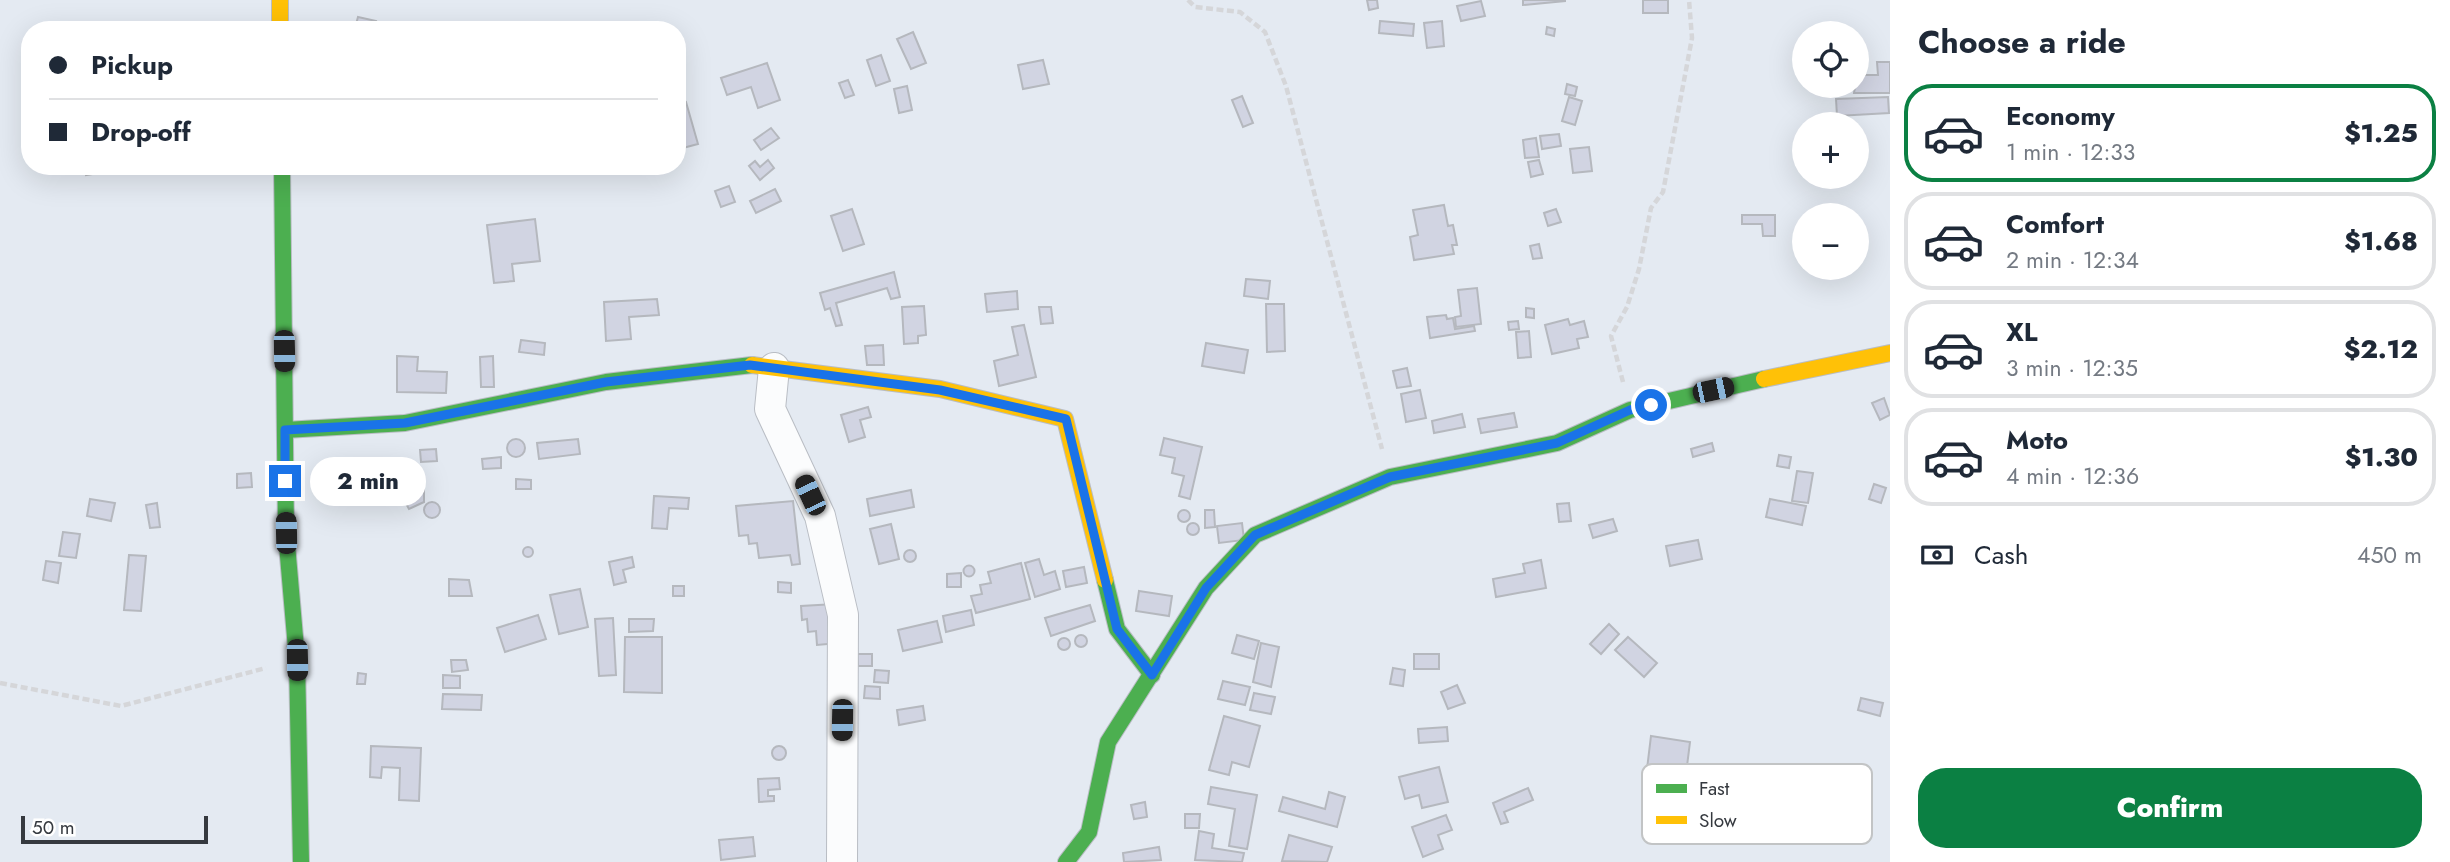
<!DOCTYPE html>
<meta charset="utf-8">
<style>
:root{--surface:#fff;--page:#f2f2f3;--text:#1f2937;--muted:#747a83;--line:#e0e1e3;--accent:#0b8043}
body{margin:0;font-family:Jost,sans-serif;background:var(--page);color:var(--text);height:100vh;display:flex;flex-direction:column;font-size:26px;white-space:nowrap}
*{box-sizing:border-box;margin:0}
p{font-size:23px;color:var(--muted)}
.icon{flex:none;width:38px;height:38px;fill:none;stroke:currentColor;stroke-width:2;stroke-linecap:round;stroke-linejoin:round}
.map{position:relative;flex:1;overflow:hidden}
.drawer{display:flex;flex-direction:column;background:var(--surface);width:560px}
.drawer>*{flex:none}
.banner{position:absolute;left:21px;top:21px;width:665px;height:154px;border-radius:28px;box-shadow:0 7px 28px #0002;display:grid;align-content:center;height:154px;padding:0 28px;background:var(--surface)}
.tools{position:absolute;left:1792px;top:21px;display:grid;gap:14px}
.tools a{display:grid;place-items:center;width:77px;height:77px;border-radius:50%;background:var(--surface);box-shadow:0 7px 28px #0002;font-size:35px}
.scale{position:absolute;left:21px;bottom:18px;width:187px;box-sizing:border-box;padding-left:7px;border:4px solid #35393f;border-top:0;font-size:19px;line-height:24px;white-space:nowrap;color:#35393f;-webkit-text-stroke:5px #fff;paint-order:stroke}
.end{position:absolute;width:32px;height:32px;margin:-16px;border:9px solid #1a73e8;background:#fff;box-shadow:0 0 0 4px #fff}
.from{border-radius:50%}
.bubble{position:absolute;height:49px;border-radius:24px;background:var(--surface);box-shadow:0 7px 28px #0002;font-size:23px;font-weight:800;line-height:49px;text-align:center}
.car{position:absolute;width:21px;height:42px;margin:-21px -10px;border-radius:9px;box-shadow:0 0 5px 2px #0007;background:linear-gradient(#222 24%,#8ab4d8 0 40%,#222 0 76%,#8ab4d8 0 86%,#222 0)}
.banner b{display:flex;align-items:center;gap:24px;height:66px;font-size:26px}
.banner b+b{border-top:2px solid var(--line)}
.banner i{width:18px;height:18px;background:var(--text)}
ul{padding:0;list-style:none}
li{display:flex;align-items:center;gap:21px;height:98px;margin:0 14px 10px;padding:0 14px;border:4px solid var(--line);border-radius:28px}
li div{flex:1}
li b{display:block;font-size:26px}
li em{font-style:normal;font-weight:800}
li.active{border-color:var(--accent)}
li>.icon{width:63px;height:63px;stroke-width:1.5}
h2{padding:0 28px;font-size:32px;line-height:84px}
.pay{display:flex;align-items:center;gap:18px;height:77px;padding:0 28px;font-size:26px}
.pay p{margin-inline-start:auto}
.button{display:flex;gap:14px;margin-top:auto;padding:14px 28px}
.button a{flex:1;height:80px;border-radius:28px;background:var(--accent);color:#fff;font-size:28px;font-weight:800;line-height:80px;text-align:center}
main{display:flex;flex:1;min-height:0}
.map>svg:first-child{display:block}
</style>
<main>
<div class="map">
<svg width="1890" height="862" viewBox="0 0 1890 862">
<rect width="100%" height="100%" fill="#e4eaf2"/>
<!-- building -->
<g fill="#d1d4e2" stroke="#b5b8be" stroke-width="2">
<polygon points="1367,0 1377,0 1378,8 1369,10"/>
<polygon points="1523,0 1565,0 1565,1 1523,5"/>
<rect x="1643" y="0" width="25" height="13"/>
<polygon points="1481,1 1485,16 1461,21 1457,6"/>
<polygon points="358,17 376,21 374,30 355,28"/>
<polygon points="1380,21 1414,24 1413,36 1379,33"/>
<polygon points="1442,21 1444,46 1427,48 1424,23"/>
<polygon points="1547,27 1555,29 1554,36 1546,34"/>
<polygon points="913,32 926,63 911,69 897,39"/>
<polygon points="881,55 890,81 876,86 867,60"/>
<polygon points="1043,60 1049,84 1023,89 1018,65"/>
<polygon points="1877,62 1890,62 1890,93 1854,93 1857,75 1878,75"/>
<polygon points="767,63 780,100 758,108 751,87 727,95 721,78"/>
<polygon points="848,80 854,95 845,98 839,83"/>
<polygon points="1567,84 1577,87 1575,96 1565,94"/>
<polygon points="907,86 912,110 899,113 894,89"/>
<polygon points="1242,96 1253,123 1243,127 1232,100"/>
<polygon points="1569,97 1582,101 1575,125 1562,121"/>
<polygon points="1888,97 1889,113 1837,116 1836,99"/>
<polygon points="686,102 698,144 679,149 677,141 677,105"/>
<polygon points="771,128 779,138 761,150 754,140"/>
<polygon points="1559,134 1561,146 1542,149 1540,136"/>
<polygon points="1536,138 1539,157 1525,158 1523,140"/>
<polygon points="1589,147 1592,171 1573,173 1570,149"/>
<polygon points="768,160 774,168 760,180 749,166 755,161 760,167"/>
<polygon points="1539,160 1543,174 1531,177 1528,162"/>
<polygon points="84,166 98,166 99,173 86,175"/>
<polygon points="729,186 735,202 721,207 715,191"/>
<polygon points="775,189 781,201 756,213 750,201"/>
<polygon points="1444,205 1448,226 1453,225 1457,245 1452,245 1454,254 1414,260 1410,237 1418,235 1413,210"/>
<polygon points="852,209 864,244 843,251 831,216"/>
<polygon points="1556,209 1561,222 1548,226 1544,213"/>
<polygon points="1742,215 1775,215 1775,236 1763,236 1762,224 1742,224"/>
<polygon points="535,219 540,261 512,264 514,281 494,283 487,225"/>
<polygon points="1539,244 1542,258 1533,259 1530,246"/>
<polygon points="894,272 900,297 891,299 887,288 836,303 842,325 836,326 830,308 825,310 820,293"/>
<polygon points="1246,279 1270,281 1268,299 1244,296"/>
<polygon points="1477,288 1481,324 1456,327 1455,317 1461,316 1458,290"/>
<polygon points="1017,291 1018,309 987,312 985,294"/>
<polygon points="657,299 659,315 629,317 631,339 606,341 604,302"/>
<polygon points="1266,304 1284,304 1285,351 1267,352"/>
<polygon points="924,306 926,335 918,336 918,343 904,344 902,307"/>
<polygon points="1039,307 1051,307 1053,323 1041,324"/>
<polygon points="1526,308 1534,309 1534,318 1526,317"/>
<polygon points="1446,315 1447,319 1453,318 1455,329 1474,326 1475,331 1430,338 1427,317"/>
<polygon points="1568,319 1570,325 1584,321 1588,337 1577,339 1579,348 1552,354 1545,325"/>
<polygon points="1518,321 1519,329 1509,330 1508,322"/>
<polygon points="1024,325 1036,377 999,386 994,361 1018,355 1012,327"/>
<polygon points="1529,331 1531,357 1518,358 1516,332"/>
<polygon points="521,340 545,343 544,355 519,352"/>
<polygon points="1206,343 1248,350 1244,373 1202,366"/>
<polygon points="883,345 884,365 867,365 865,346"/>
<polygon points="397,356 418,357 417,371 447,372 446,393 397,392"/>
<polygon points="493,356 494,387 481,387 480,357"/>
<polygon points="1407,368 1411,386 1397,388 1393,371"/>
<polygon points="1420,390 1426,418 1406,422 1401,394"/>
<polygon points="1884,398 1890,415 1880,420 1872,403"/>
<polygon points="868,407 871,417 860,420 865,437 849,442 841,415"/>
<polygon points="1514,413 1517,427 1481,433 1478,419"/>
<polygon points="1462,414 1465,427 1434,433 1432,421"/>
<polygon points="1164,438 1202,447 1190,499 1179,496 1184,476 1172,473 1175,458 1160,455"/>
<circle cx="516" cy="448" r="9"/>
<polygon points="578,439 580,454 539,459 537,443"/>
<polygon points="1712,443 1714,451 1693,457 1691,449"/>
<polygon points="436,449 437,461 421,462 420,450"/>
<polygon points="1779,455 1791,457 1789,468 1777,466"/>
<polygon points="501,457 501,468 483,469 482,459"/>
<polygon points="1797,471 1813,473 1808,503 1792,501"/>
<polygon points="251,473 252,487 237,488 237,474"/>
<polygon points="516,479 531,480 531,489 516,489"/>
<polygon points="1874,484 1886,488 1881,503 1869,499"/>
<polygon points="424,489 424,502 409,509 404,500"/>
<polygon points="911,490 914,507 870,516 867,499"/>
<polygon points="654,496 689,498 688,509 669,508 667,529 652,528"/>
<polygon points="90,499 115,503 111,521 87,516"/>
<polygon points="1770,499 1806,506 1802,525 1766,517"/>
<polygon points="793,501 800,564 792,565 790,555 759,558 757,543 749,544 748,535 739,536 736,506"/>
<circle cx="432" cy="510" r="8"/>
<polygon points="157,503 160,527 150,528 146,505"/>
<polygon points="1569,503 1571,521 1559,522 1557,504"/>
<circle cx="1184" cy="516" r="6"/>
<polygon points="1205,510 1214,510 1215,527 1205,528"/>
<polygon points="1613,519 1617,531 1593,538 1589,525"/>
<circle cx="1193" cy="529" r="6"/>
<polygon points="1242,523 1244,540 1219,543 1217,526"/>
<polygon points="891,524 899,559 879,564 870,529"/>
<polygon points="63,532 80,534 76,558 59,556"/>
<polygon points="1698,540 1702,559 1670,566 1666,546"/>
<circle cx="528" cy="552" r="5"/>
<circle cx="910" cy="556" r="6"/>
<polygon points="129,555 146,556 141,611 124,610"/>
<polygon points="632,557 634,567 623,570 626,582 614,585 609,562"/>
<polygon points="1039,559 1044,575 1055,571 1060,589 1035,597 1025,563"/>
<polygon points="1541,560 1546,588 1496,597 1493,579 1525,573 1523,564"/>
<polygon points="46,561 61,563 58,583 43,580"/>
<polygon points="1021,563 1030,599 976,613 971,596 982,594 980,585 991,583 988,572"/>
<circle cx="969" cy="571" r="5.5"/>
<polygon points="1084,567 1087,583 1066,587 1063,571"/>
<polygon points="961,573 961,587 947,587 947,574"/>
<polygon points="449,579 469,580 472,596 449,596"/>
<polygon points="778,582 791,583 791,593 778,592"/>
<rect x="673" y="586" width="11" height="10"/>
<polygon points="580,589 588,627 559,634 550,595"/>
<polygon points="1139,591 1172,596 1169,616 1136,611"/>
<polygon points="835,604 838,643 817,645 816,631 808,632 807,619 802,620 801,606"/>
<polygon points="1090,605 1095,621 1051,636 1045,618"/>
<polygon points="971,610 974,625 946,632 943,616"/>
<polygon points="538,615 546,639 505,652 497,628"/>
<polygon points="613,618 616,675 599,676 595,619"/>
<polygon points="629,619 654,619 653,631 629,632"/>
<polygon points="937,621 942,642 903,651 898,630"/>
<polygon points="1609,624 1619,634 1601,654 1590,644"/>
<polygon points="1237,635 1259,641 1254,659 1232,653"/>
<circle cx="1081" cy="641" r="6"/>
<polygon points="625,637 662,637 662,693 624,692"/>
<polygon points="1628,637 1657,663 1644,677 1615,650"/>
<circle cx="1064" cy="644" r="6"/>
<polygon points="1261,643 1279,647 1271,687 1253,682"/>
<polygon points="857,654 872,654 872,666 858,666"/>
<rect x="1414" y="654" width="25" height="15"/>
<polygon points="451,660 466,660 468,670 452,672"/>
<polygon points="1393,668 1405,670 1403,686 1390,684"/>
<polygon points="875,670 889,671 888,683 874,682"/>
<polygon points="358,673 366,674 365,684 357,684"/>
<polygon points="443,675 460,676 460,688 443,688"/>
<polygon points="1223,681 1250,687 1245,705 1218,699"/>
<polygon points="1457,685 1465,703 1448,709 1441,692"/>
<polygon points="865,686 880,687 880,699 864,698"/>
<polygon points="1254,693 1275,697 1271,714 1250,710"/>
<polygon points="443,694 482,695 481,710 442,709"/>
<polygon points="1861,698 1883,703 1880,716 1858,710"/>
<polygon points="923,706 925,720 899,725 897,710"/>
<polygon points="1224,716 1260,726 1249,767 1232,762 1229,775 1209,770"/>
<polygon points="1447,727 1448,741 1419,743 1418,729"/>
<polygon points="1651,736 1690,742 1687,766 1680,765 1679,773 1647,769"/>
<polygon points="371,746 421,748 419,801 399,800 400,768 382,767 381,778 370,777"/>
<circle cx="779" cy="753" r="7"/>
<polygon points="1439,767 1448,802 1422,808 1419,795 1405,799 1399,777"/>
<polygon points="779,778 780,789 768,790 768,796 774,796 774,801 759,802 758,779"/>
<polygon points="1211,787 1257,795 1247,849 1229,846 1235,809 1208,804"/>
<polygon points="1528,788 1533,800 1504,812 1508,822 1501,824 1493,803"/>
<polygon points="1329,792 1345,797 1337,827 1279,811 1283,797 1325,809"/>
<polygon points="1145,802 1147,817 1134,819 1131,805"/>
<polygon points="1185,814 1200,814 1199,828 1185,828"/>
<polygon points="1446,815 1452,830 1438,835 1443,849 1423,857 1412,827"/>
<polygon points="1199,831 1214,834 1212,848 1244,853 1242,862 1195,860"/>
<polygon points="1289,835 1332,847 1327,862 1282,861"/>
<polygon points="753,837 755,856 721,860 719,840"/>
<polygon points="1159,847 1161,860 1124,862 1123,853"/>
</g>
<g fill="none" stroke-linecap="round" stroke-linejoin="round">
<!-- street casing -->
<g stroke="#b9bdc4" stroke-width="32">
<polyline id="street" points="774,368 770,409 820,516 843,615 842,862"/>
</g>
<!-- fast casing -->
<g stroke="#b9bdc4" stroke-width="18">
<g id="fast">
<polyline points="282,166 286,533 297,660 301,862"/>
<polyline points="285,430 405,423 606,382 752,365"/>
<polyline points="1105,580 1117,629 1152,675"/>
<polyline points="1066,862 1089,832 1108,742 1206,588 1255,535 1390,477 1557,443 1630,410 1764,379"/>
</g>
</g>
<!-- slow casing -->
<g stroke="#b9bdc4" stroke-width="18">
<g id="slow">
<polyline points="280,0 280,30"/>
<polyline points="752,365 940,389 1065,419 1105,580"/>
<polyline points="1764,379 1890,353"/>
</g>
</g>
<!-- path -->
<g stroke="#d5d6d9" stroke-width="4.5" stroke-dasharray="7 3.5" stroke-linecap="butt">
<polyline points="1188,0 1195,7 1240,12 1265,32 1286,86 1382,449"/>
<polyline points="1623,382 1611,336 1627,307 1639,269 1651,208 1663,192 1692,38 1689,0"/>
<polyline points="0,683 121,706 266,668"/>
</g>
<!-- street -->
<use href="#street" stroke="#fbfcfd" stroke-width="30"/>
<!-- fast -->
<use href="#fast" stroke="#4caf50" stroke-width="16"/>
<!-- slow -->
<use href="#slow" stroke="#ffc107" stroke-width="16"/>
</g>
<g fill="none" stroke-linecap="round" stroke-linejoin="round">
<!-- route -->
<polyline stroke="#1a73e8" stroke-width="9" points="285,481 285,430 405,423 606,382 750,365 940,390 1066,419 1117,629 1152,675 1206,588 1255,535 1390,477 1557,443 1630,410 1651,405"/>
</g>
<!-- legend -->
<rect x="1642" y="764" width="230" height="80" rx="10" fill="#fff" stroke="#c2c4c5" stroke-width="2"/>
<rect x="1656" y="784" width="31" height="9" fill="#4caf50"/>
<rect x="1656" y="816" width="31" height="8" fill="#ffc107"/>
<g font-size="19" fill="#35393f">
<text x="1699" y="795">Fast</text>
<text x="1699" y="827">Slow</text>
</g>
</svg>
<div class="tools">
<a><svg class="icon" aria-label="locate" viewBox="0 0 24 24"><circle cx="12" cy="12" r="6"/><path d="M12 2v4M12 18v4M2 12h4M18 12h4"/></svg></a>
<a>+</a>
<a>−</a>
</div>
<div class="scale">50 m</div>
<i class="end from" style="left:1651px;top:405px"></i>
<i class="end" style="left:285px;top:481px"></i>
<div class="bubble" style="left:310px;top:457px;width:116px">2 min</div>
<i class="car" style="left:284px;top:351px;rotate:179deg"></i>
<i class="car" style="left:1713px;top:390px;rotate:78deg"></i>
<i class="car" style="left:810px;top:495px;rotate:335deg"></i>
<i class="car" style="left:286px;top:533px;rotate:359deg"></i>
<i class="car" style="left:297px;top:660px;rotate:179deg"></i>
<i class="car" style="left:842px;top:720px;rotate:181deg"></i>
<div class="banner">
<b><i class="from"></i>Pickup</b>
<b><i></i>Drop-off</b>
</div>
</div>
<section class="drawer">
<h2>Choose a ride</h2>
<ul>
<li class="active"><svg class="icon" aria-label="car" viewBox="0 0 24 24"><path d="M5 17H2v-5l4-1 3-4h7l3 4 3 1v5h-3M9 17h6M6 11h13"/><circle cx="7" cy="17" r="2"/><circle cx="17" cy="17" r="2"/></svg><div><b>Economy</b><p>1 min · 12:33</p></div><em>$1.25</em></li>
<li><svg class="icon" aria-label="car" viewBox="0 0 24 24"><path d="M5 17H2v-5l4-1 3-4h7l3 4 3 1v5h-3M9 17h6M6 11h13"/><circle cx="7" cy="17" r="2"/><circle cx="17" cy="17" r="2"/></svg><div><b>Comfort</b><p>2 min · 12:34</p></div><em>$1.68</em></li>
<li><svg class="icon" aria-label="car" viewBox="0 0 24 24"><path d="M5 17H2v-5l4-1 3-4h7l3 4 3 1v5h-3M9 17h6M6 11h13"/><circle cx="7" cy="17" r="2"/><circle cx="17" cy="17" r="2"/></svg><div><b>XL</b><p>3 min · 12:35</p></div><em>$2.12</em></li>
<li><svg class="icon" aria-label="car" viewBox="0 0 24 24"><path d="M5 17H2v-5l4-1 3-4h7l3 4 3 1v5h-3M9 17h6M6 11h13"/><circle cx="7" cy="17" r="2"/><circle cx="17" cy="17" r="2"/></svg><div><b>Moto</b><p>4 min · 12:36</p></div><em>$1.30</em></li>
</ul>
<div class="pay"><svg class="icon" aria-label="cash" viewBox="0 0 24 24"><path d="M3 7h18v10H3z"/><circle cx="12" cy="12" r="2"/></svg>Cash<p>450 m</p></div>
<div class="button"><a>Confirm</a></div>
</section>
</main>
